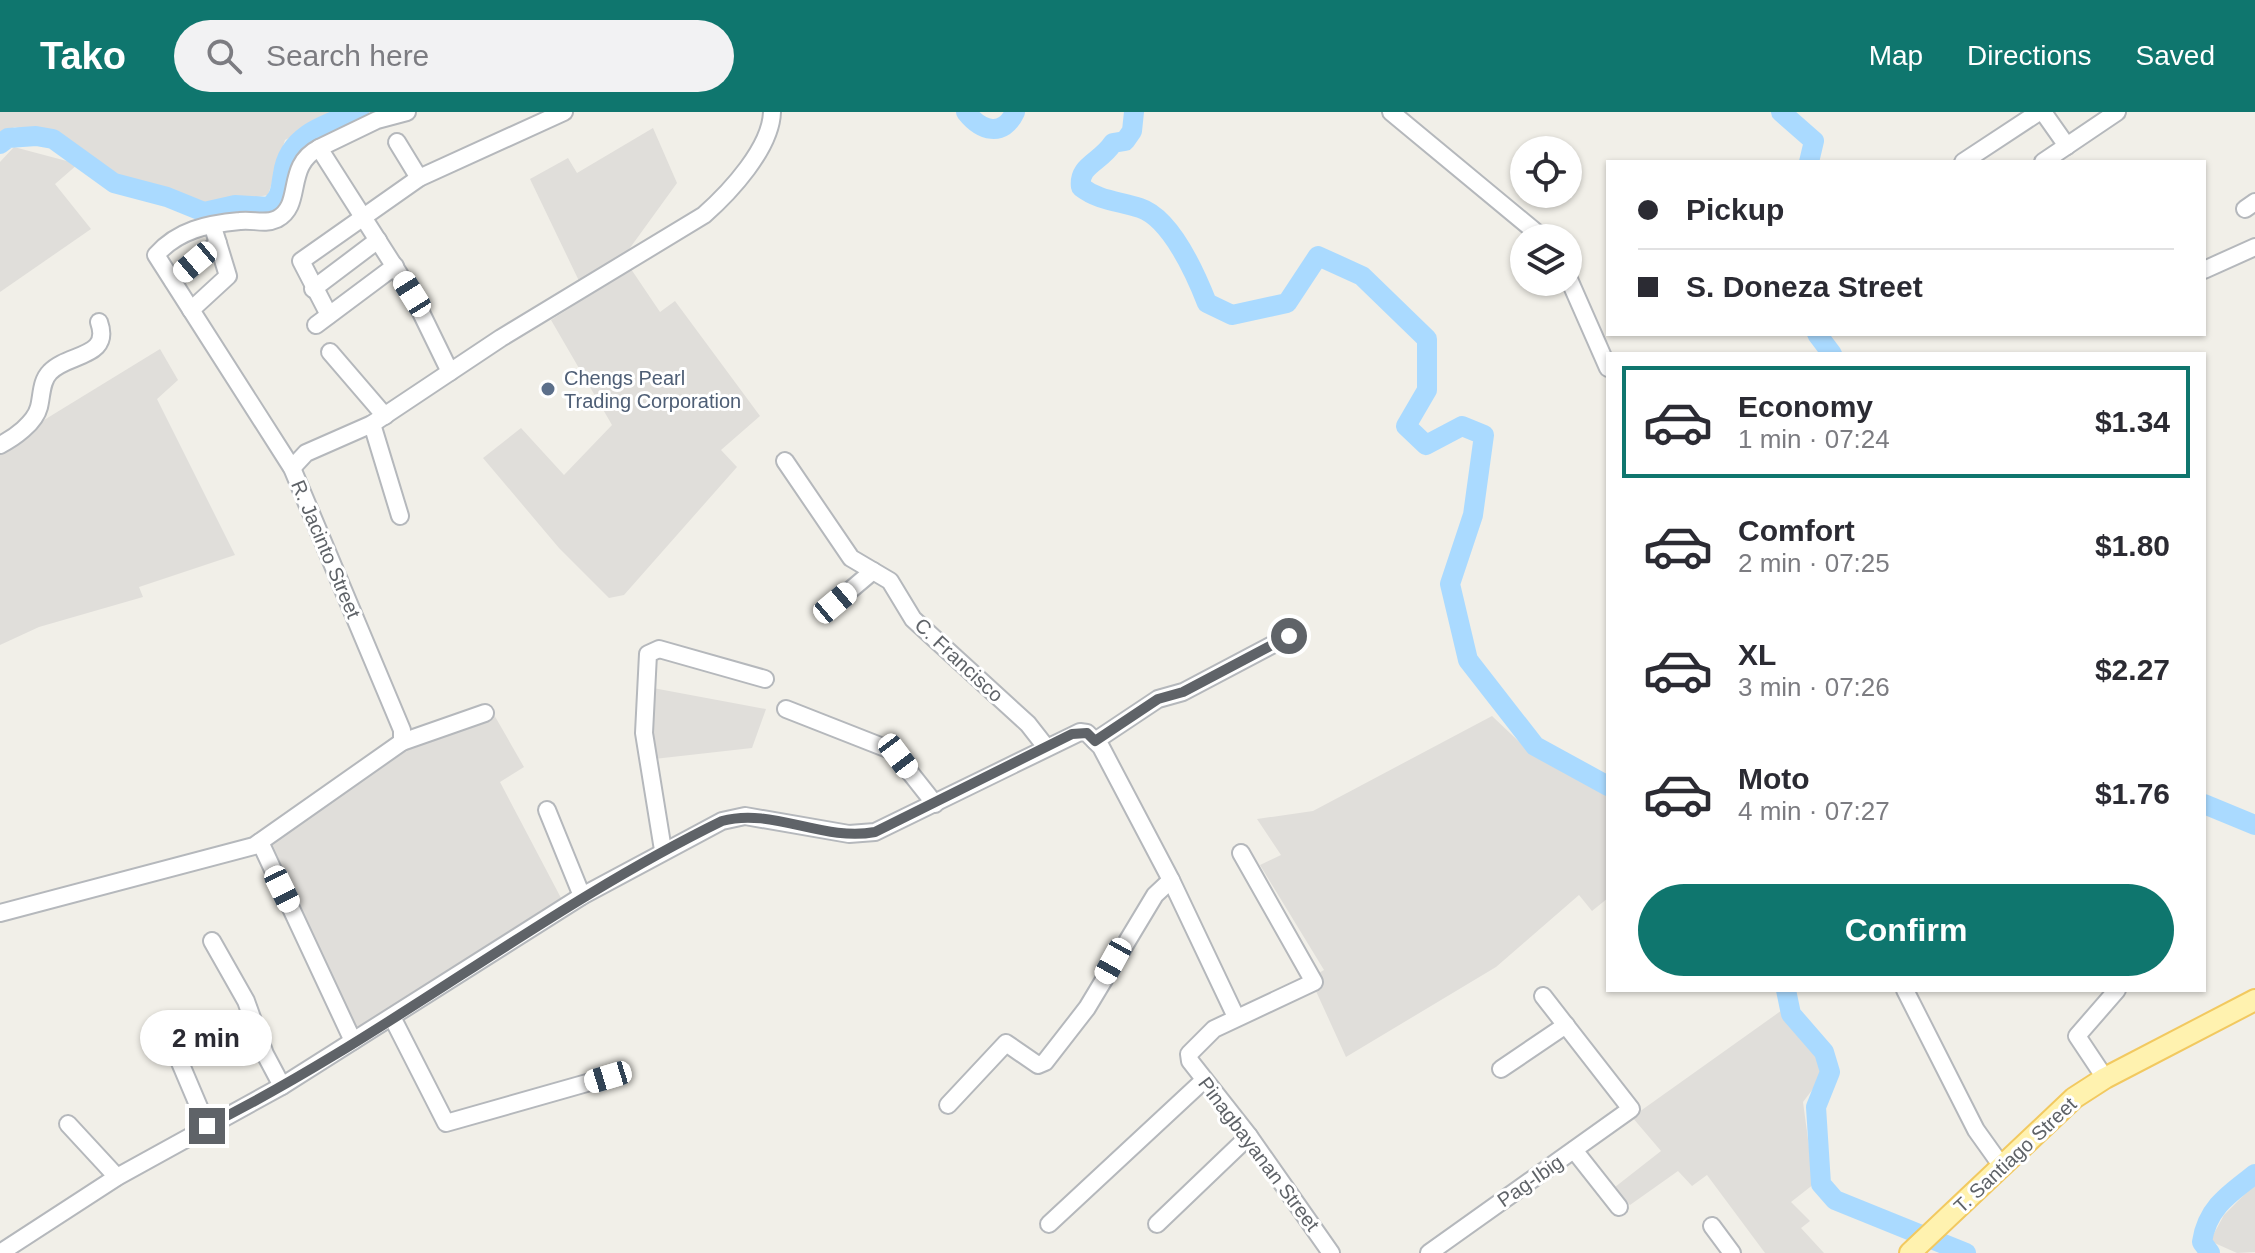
<!DOCTYPE html>
<meta charset="utf-8">
<style>
:root{--surface:#fff;--page:#f2f2f3;--text:#2b2b33;--muted:#7c7c81;--line:#e1e1e2;--accent:#0f766e}
body{margin:0;font-family:Helvetica,sans-serif;background:var(--page);color:var(--text);height:100vh;display:flex;flex-direction:column;font-size:30px;white-space:nowrap}
*{box-sizing:border-box;margin:0}
p{font-size:26px;color:var(--muted)}
.icon{flex:none;width:44px;height:44px;fill:none;stroke:currentColor;stroke-width:2;stroke-linecap:round;stroke-linejoin:round}
.map{position:relative;flex:1;overflow:hidden}
.details{position:absolute;left:1606px;top:240px;width:600px;height:640px;display:flex;flex-direction:column;background:var(--surface);border-radius:0px;box-shadow:0 2px 6px #0004}
.details>*{flex:none}
.top-card{position:absolute;left:1606px;top:48px;width:600px;height:176px;border-radius:0px;box-shadow:0 2px 6px #0004;display:grid;align-content:center;height:176px;padding:0 32px;background:var(--surface)}
.tools{position:absolute;left:1510px;top:24px;display:grid;gap:16px}
.tools a{display:grid;place-items:center;width:72px;height:72px;border-radius:50%;background:var(--surface);box-shadow:0 2px 6px #0004;font-size:40px}
.end{position:absolute;width:36px;height:36px;margin:-18px;border:10px solid #5f6368;background:#fff;box-shadow:0 0 0 4px #fff}
.from{border-radius:50%}
.bubble{position:absolute;height:56px;border-radius:28px;background:var(--surface);box-shadow:0 2px 6px #0004;font-size:26px;font-weight:700;line-height:56px;text-align:center}
.car{position:absolute;width:24px;height:48px;margin:-24px -12px;border-radius:10px;box-shadow:0 0 6px 2px #0007;background:linear-gradient(#fff 24%,#345 0 40%,#fff 0 76%,#345 0 86%,#fff 0)}
.top-card b{display:flex;align-items:center;gap:28px;height:76px;font-size:30px}
.top-card b+b{border-top:2px solid var(--line)}
.top-card i{width:20px;height:20px;background:var(--text)}
ul{padding:14px 0 0;list-style:none}
li{display:flex;align-items:center;gap:24px;height:112px;margin:0 16px 12px;padding:0 16px;border:4px solid transparent;border-radius:0px}
li div{flex:1}
li b{display:block;font-size:30px}
li em{font-style:normal;font-weight:700}
li.current{border-color:var(--accent)}
li>.icon{width:72px;height:72px;stroke-width:1.5}
.action{display:flex;gap:16px;margin-top:auto;padding:16px 32px}
.action a{flex:1;height:92px;border-radius:48px;background:var(--accent);color:#fff;font-size:32px;font-weight:700;line-height:92px;text-align:center}
header{display:flex;align-items:center;gap:48px;box-sizing:border-box;height:112px;padding:0 40px;background:var(--accent);color:#fff}
header strong{font-size:38px}
nav{display:flex;gap:44px;margin-inline-start:auto;font-size:28px}
.search{width:560px;height:72px;background:var(--page);display:flex;align-items:center;gap:20px;box-sizing:border-box;padding:0 28px;border-radius:44px;color:var(--muted);font-size:30px}
.map>svg:first-child{display:block}
</style>
<header>
<strong>Tako</strong>
<div class="search"><svg class="icon" aria-label="search" viewBox="0 0 24 24"><circle cx="10" cy="10" r="6"/><path d="M15 15l6 6"/></svg>Search here</div>
<nav><a>Map</a><a>Directions</a><a>Saved</a></nav>
</header>
<div class="map">
<svg width="2255" height="1141" viewBox="0 0 2255 1141">
<rect width="100%" height="100%" fill="#f1efe8"/>
<!-- industrial -->
<g fill="#e0deda">
<polygon points="0,0 341,0 285,28 268,83 203,95 149,72 117,69 90,51 64,25 15,15 0,21"/>
<polygon points="653,16 677,71 627,140 580,171 530,67 568,46 577,61"/>
<polygon points="14,35 78,52 55,72 91,117 0,180 0,50"/>
<polygon points="631,157 660,200 675,189 760,304 721,338 737,355 624,483 609,486 559,436 483,346 521,316 564,363 612,313 551,208"/>
<polygon points="160,237 178,268 157,287 235,443 139,475 143,485 39,515 0,533 0,335"/>
<polygon points="653,576 766,597 752,636 654,647 650,625"/>
<polygon points="493,601 524,655 500,670 561,786 455,858 353,920 266,736 346,676 405,639"/>
<polygon points="1492,604 1529,639 1608,684 1608,786 1592,799 1579,783 1496,855 1346,945 1310,866 1324,858 1260,753 1281,743 1257,707 1313,699"/>
<polygon points="1785,896 1823,948 1822,965 1803,990 1814,1072 1791,1090 1810,1109 1801,1116 1824,1141 1765,1141 1707,1063 1692,1074 1678,1059 1630,1093 1615,1075 1661,1039 1632,1005"/>
<polygon points="2255,1072 2255,1140 2237,1141 2210,1129 2224,1103"/>
</g>
<g fill="none" stroke-linecap="round" stroke-linejoin="round">
<!-- river -->
<g stroke="#aadaff" stroke-width="20">
<path d="M966,0C981,19 1003,26 1015,0"/>
<path d="M1134,0L1132,19L1125,29L1113,31C1100,51 1078,53 1081,75C1099,89 1119,89 1140,96C1171,106 1196,163 1207,191L1232,203L1287,191L1318,144L1362,164L1427,227V278L1406,314L1426,333L1462,314L1484,323L1473,403L1450,472L1468,548L1535,634L1608,674"/>
<polyline points="1781,0 1814,29 1809,50"/>
<path d="M0,32L8,26L36,24L53,27L114,71L167,85L204,100L235,93L269,95C282,84 280,77 283,62C288,22 326,12 359,0"/>
<polyline points="1817,222 1832,242"/>
<polyline points="2204,692 2255,713"/>
<polyline points="1786,878 1791,902 1824,940 1830,960 1816,995 1821,1072 1835,1088 1966,1141"/>
<path d="M2210,1141L2202,1130C2207,1096 2229,1082 2255,1062"/>
</g>
<!-- minor casing -->
<g stroke="#b5b8bc" stroke-width="20">
<g id="minor">
<polyline points="407,0 377,8 319,36 412,182 450,260"/>
<polyline points="1391,0 1543,126"/>
<polyline points="2043,0 2067,34"/>
<polyline points="397,30 419,66"/>
<path d="M319,36C284,54 304,93 277,107C264,113 253,107 240,109C207,112 178,118 156,143L292,356L402,618V630"/>
<polyline points="1963,50 2039,0"/>
<polyline points="2043,50 2117,0"/>
<polyline points="2245,97 2255,90"/>
<polyline points="2204,158 2255,135"/>
<polyline points="1568,165 1608,256"/>
<polyline points="173,169 218,131"/>
<polyline points="313,177 378,128"/>
<polyline points="191,198 228,164 213,115"/>
<polyline points="329,203 301,149 419,66 564,0"/>
<polyline points="316,213 395,154"/>
<polyline points="330,240 385,304"/>
<polyline points="372,312 400,404"/>
<path d="M0,333C14,326 35,311 39,295C42,283 41,269 50,260C68,241 112,246 99,210"/>
<polyline points="785,349 851,446 890,469 913,507 1028,612 1046,635"/>
<path d="M292,356L306,341L372,312L501,226L704,103C730,80 771,36 772,0"/>
<polyline points="835,491 873,459"/>
<polyline points="786,597 893,639 935,692"/>
<polyline points="1095,629 1158,587 1183,580 1289,524"/>
<polyline points="547,698 582,784"/>
<polyline points="260,730 353,929"/>
<polyline points="663,738 644,621 648,542 659,537 765,567"/>
<polyline points="1241,741 1314,870 1214,917 1189,942 1190,949 1249,1024 1331,1141"/>
<polyline points="0,801 254,734 402,630 485,601"/>
<polyline points="212,829 246,889 265,942 282,974"/>
<polyline points="1905,878 1976,1018 2001,1053"/>
<polyline points="392,905 446,1011 608,965"/>
<polyline points="176,941 207,1014"/>
<polyline points="1501,957 1566,913"/>
<polyline points="2105,966 2077,924 2117,878"/>
<polyline points="948,993 1006,931 1038,953 1045,950 1087,896 1155,783 1171,768"/>
<polyline points="68,1012 117,1065"/>
<polyline points="1574,1038 1619,1095"/>
<polyline points="1049,1112 1204,968"/>
<polyline points="1157,1112 1249,1024"/>
<polyline points="1712,1114 1732,1141"/>
<polyline points="0,1141 117,1065 282,974 582,784 722,709 745,704 849,722 875,720 1080,620 1087,621 1101,635 1171,768 1236,905"/>
<polyline points="1429,1141 1631,997 1543,884"/>
</g>
</g>
<!-- major casing -->
<g stroke="#f2c960" stroke-width="24">
<polyline id="major" points="1910,1141 2074,986 2105,966 2255,888"/>
</g>
<!-- minor -->
<use href="#minor" stroke="#fff" stroke-width="16"/>
<!-- major -->
<use href="#major" stroke="#fff2af" stroke-width="20"/>
</g>
<g fill="none" stroke-linecap="round" stroke-linejoin="round">
<!-- route -->
<path stroke="#5f6368" stroke-width="10" d="M207,1014C386,925 542,797 722,709C772,695 823,730 875,720L1072,622L1087,621L1095,629L1158,587L1183,580L1289,524"/>
</g>
<!-- markers -->
<circle fill="#5c6f8a" stroke="#fff" stroke-width="3" cx="548" cy="277" r="8"/>
<g text-anchor="middle" dominant-baseline="central" stroke-width="6" stroke-linejoin="round" paint-order="stroke">
<!-- service labels -->
<g font-size="20" fill="#4e5e75" stroke="#fff" text-anchor="start">
<text x="564" y="266">Chengs Pearl<tspan x="564" dy="23">Trading Corporation</tspan></text>
</g>
<!-- street labels -->
<g font-size="20" fill="#5f6368" stroke="#fff">
<text transform="translate(326 437) rotate(67)">R. Jacinto Street</text>
<text transform="translate(959 548) rotate(43)">C. Francisco</text>
<text transform="translate(1259 1042) rotate(53)">Pinagbayanan Street</text>
<text transform="translate(2015 1043) rotate(-43)">T. Santiago Street</text>
<text transform="translate(1530 1069) rotate(-35)">Pag-Ibig</text>
</g>
</g>
</svg>
<div class="tools">
<a><svg class="icon" aria-label="locate" viewBox="0 0 24 24"><circle cx="12" cy="12" r="6"/><path d="M12 2v4M12 18v4M2 12h4M18 12h4"/></svg></a>
<a><svg class="icon" aria-label="layers" viewBox="0 0 24 24"><path d="M12 4l9 5-9 5-9-5zM3 14l9 5 9-5"/></svg></a>
</div>
<i class="end from" style="left:1289px;top:524px"></i>
<i class="end" style="left:207px;top:1014px"></i>
<div class="bubble" style="left:140px;top:898px;width:132px">2 min</div>
<i class="car" style="left:195px;top:150px;rotate:230deg"></i>
<i class="car" style="left:412px;top:182px;rotate:328deg"></i>
<i class="car" style="left:835px;top:491px;rotate:50deg"></i>
<i class="car" style="left:898px;top:644px;rotate:143deg"></i>
<i class="car" style="left:282px;top:777px;rotate:154deg"></i>
<i class="car" style="left:1113px;top:849px;rotate:209deg"></i>
<i class="car" style="left:608px;top:965px;rotate:253deg"></i>
<div class="top-card">
<b><i class="from"></i>Pickup</b>
<b><i></i>S. Doneza Street</b>
</div>
<section class="details">
<ul>
<li class="current"><svg class="icon" aria-label="car" viewBox="0 0 24 24"><path d="M5 17H2v-5l4-1 3-4h7l3 4 3 1v5h-3M9 17h6M6 11h13"/><circle cx="7" cy="17" r="2"/><circle cx="17" cy="17" r="2"/></svg><div><b>Economy</b><p>1 min · 07:24</p></div><em>$1.34</em></li>
<li><svg class="icon" aria-label="car" viewBox="0 0 24 24"><path d="M5 17H2v-5l4-1 3-4h7l3 4 3 1v5h-3M9 17h6M6 11h13"/><circle cx="7" cy="17" r="2"/><circle cx="17" cy="17" r="2"/></svg><div><b>Comfort</b><p>2 min · 07:25</p></div><em>$1.80</em></li>
<li><svg class="icon" aria-label="car" viewBox="0 0 24 24"><path d="M5 17H2v-5l4-1 3-4h7l3 4 3 1v5h-3M9 17h6M6 11h13"/><circle cx="7" cy="17" r="2"/><circle cx="17" cy="17" r="2"/></svg><div><b>XL</b><p>3 min · 07:26</p></div><em>$2.27</em></li>
<li><svg class="icon" aria-label="car" viewBox="0 0 24 24"><path d="M5 17H2v-5l4-1 3-4h7l3 4 3 1v5h-3M9 17h6M6 11h13"/><circle cx="7" cy="17" r="2"/><circle cx="17" cy="17" r="2"/></svg><div><b>Moto</b><p>4 min · 07:27</p></div><em>$1.76</em></li>
</ul>
<div class="action"><a>Confirm</a></div>
</section>
</div>
